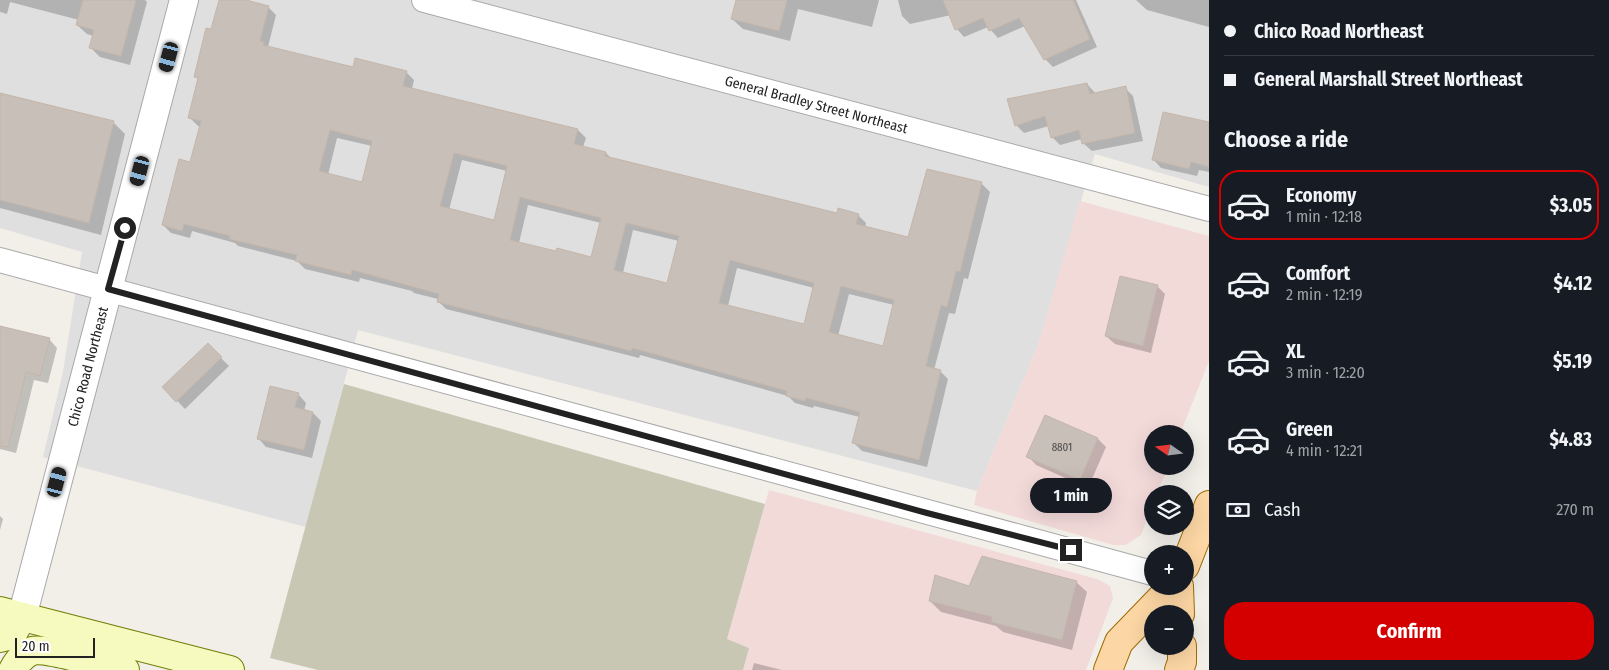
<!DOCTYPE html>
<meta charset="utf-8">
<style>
:root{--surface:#171b24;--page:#20242c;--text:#f1f3f6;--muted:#9ea1a6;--line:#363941;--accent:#d40000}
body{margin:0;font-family:"Fira Sans Condensed",sans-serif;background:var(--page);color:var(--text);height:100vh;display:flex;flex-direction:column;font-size:19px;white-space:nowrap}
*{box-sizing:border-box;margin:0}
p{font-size:16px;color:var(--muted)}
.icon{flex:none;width:28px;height:28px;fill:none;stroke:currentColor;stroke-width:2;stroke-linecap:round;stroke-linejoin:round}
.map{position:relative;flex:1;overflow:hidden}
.details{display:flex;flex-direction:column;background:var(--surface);width:400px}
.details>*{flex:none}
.top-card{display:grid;align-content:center;height:110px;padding:0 15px;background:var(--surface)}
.needle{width:32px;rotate:284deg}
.controls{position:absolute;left:1144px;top:425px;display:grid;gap:10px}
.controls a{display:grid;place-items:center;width:50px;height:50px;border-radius:50%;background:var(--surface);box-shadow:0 5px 20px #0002;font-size:25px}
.scale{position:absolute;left:15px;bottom:12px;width:80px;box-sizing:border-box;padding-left:5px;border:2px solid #222;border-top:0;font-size:14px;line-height:18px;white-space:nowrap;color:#222;-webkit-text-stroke:4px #fff;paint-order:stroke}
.end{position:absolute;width:22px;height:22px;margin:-11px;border:6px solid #222;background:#fff;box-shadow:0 0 0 2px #fff}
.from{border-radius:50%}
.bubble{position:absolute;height:35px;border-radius:18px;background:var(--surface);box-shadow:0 5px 20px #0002;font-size:16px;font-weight:700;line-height:35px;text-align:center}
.car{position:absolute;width:15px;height:30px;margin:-15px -8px;border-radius:6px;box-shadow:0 0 4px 1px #0007;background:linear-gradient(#222 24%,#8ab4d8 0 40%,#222 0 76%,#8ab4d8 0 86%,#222 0)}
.top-card b{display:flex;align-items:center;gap:18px;height:48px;font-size:19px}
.top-card b+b{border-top:1px solid var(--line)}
.top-card i{width:12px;height:12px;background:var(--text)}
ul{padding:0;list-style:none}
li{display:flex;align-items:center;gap:15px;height:70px;margin:0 10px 8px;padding:0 5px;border:2px solid transparent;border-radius:20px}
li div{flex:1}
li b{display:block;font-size:19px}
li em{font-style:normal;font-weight:700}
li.selected{border-color:var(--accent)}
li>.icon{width:45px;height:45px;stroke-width:1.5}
h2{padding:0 15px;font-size:22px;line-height:60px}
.pay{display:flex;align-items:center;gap:12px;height:55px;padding:0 15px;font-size:19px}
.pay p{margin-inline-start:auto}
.cta{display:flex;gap:10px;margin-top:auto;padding:10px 15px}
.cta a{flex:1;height:58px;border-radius:20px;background:var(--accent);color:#fff;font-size:20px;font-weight:700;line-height:58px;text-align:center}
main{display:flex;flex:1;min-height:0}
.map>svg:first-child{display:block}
</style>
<main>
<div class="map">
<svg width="1209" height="670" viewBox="0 0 1209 670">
<rect width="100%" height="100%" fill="#f2efe9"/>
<!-- residential -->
<polygon fill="#e0dfdf" points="0,0 1209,0 1209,187 1095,154 1038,345 977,491 358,330 306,527 43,457 63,372 82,252 0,228"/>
<!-- commercial -->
<g fill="#f2dad9">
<polygon points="1080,201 1209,236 1209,361 1180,434 1152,434 1152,466 1168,466 1157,494 1152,494 1152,505 1141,535 1126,545 1113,545 974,505 977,491 1038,345"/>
<polygon points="769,490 1097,579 1110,586 1113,598 1086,670 743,670 749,648 727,639"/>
</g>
<!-- construction -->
<polygon fill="#c7c7b4" points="344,384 765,504 727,639 749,648 743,670 318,670 270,658"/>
<!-- shadow -->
<g fill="#0003" fill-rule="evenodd">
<polygon points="0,0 145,0 147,2 130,65 100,57 90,47 93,36 87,34 77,25 79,20 10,2 7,14 0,12"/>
<path d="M220,0H241L268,7L276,15L268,47L353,69L406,72L414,80L412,89L578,130L586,138L583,147L606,153L612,159L838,215H858L866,223L865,228L909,239L928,170L982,184L990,192L968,279L964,278L955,314L949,313L934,370L940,371L948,379L927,467L862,451L854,443L860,417L814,406L813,408L795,403L788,396L640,355L639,358L446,309L438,301V299L414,293L412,291L360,278L359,282L305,269L297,261L238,246L235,243L192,231L190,238L171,233L163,225L191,164L201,127L198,126L190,118L199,80L195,76L212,31ZM337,138L372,146L363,183L328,175ZM462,160L507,171L495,221L449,210ZM528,205L601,223L592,258L557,253L519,243ZM633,230L679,241L668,284L623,273ZM737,268L814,288L805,326L728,306ZM849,294L894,305L884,347L838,336Z"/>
<polygon points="737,0 879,0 872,27 798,9 790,41 743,29 732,19"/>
<polygon points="898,0 1076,0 1097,47 1053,67 1045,59 1025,26 998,38 988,27 964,37 957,29 951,15 910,24 902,16"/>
<polygon points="1136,0 1209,0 1209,27 1147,10"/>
<polygon points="1087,84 1096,94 1125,88 1133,96 1143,141 1092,151 1083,143 1082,139 1060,145 1052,137 1049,126 1024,133 1016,125"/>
<polygon points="0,93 113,122 125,134 101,235 0,208"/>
<polygon points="1209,133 1209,172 1199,170 1197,176 1161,168 1153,159"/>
<polygon points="1157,286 1165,294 1151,353 1115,344 1106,336"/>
<polygon points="0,327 49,339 57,348 48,383 34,380 16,453 0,449"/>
<polygon points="208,345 229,366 185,409 164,387"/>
<polygon points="298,394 306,403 304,411 313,413 321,421 312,458 266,447 258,438"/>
<polygon points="1045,416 1098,439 1106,447 1088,488 1036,465 1028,456"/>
<polygon points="0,516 3,519 0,530"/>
<polygon points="1076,582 1087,592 1072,650 1003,632 996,626 941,612 930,601 969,588"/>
<polygon points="754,663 782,670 752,670"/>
</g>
<!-- building -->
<g fill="#c7bfb8" stroke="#c4b6ab" fill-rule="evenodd">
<polygon points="83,0 136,0 121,56 89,48 94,30 76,25"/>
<path d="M219,0H246L269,6L260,41L264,42L263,45L353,67L355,58L407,71L403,86L578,129L574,144L606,152L605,156L837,213L838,208L859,214L856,224L908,237L927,169L982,182L960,272L956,271L947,307L941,305L926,366L941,370L919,460L852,443L860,412L806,398L805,401L786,396L787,391L632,348L631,351L437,302L439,294L352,270L351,275L295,261L297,255L229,239L230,236L184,224L182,231L162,225L179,159L190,162L201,121L188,118L198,78L194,77L206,28L211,29ZM330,130L372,141L362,182L319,171ZM454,153L507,166L494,220L440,206ZM520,197L601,218L591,257L557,248L556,251L510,240ZM626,223L679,236L667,283L614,270ZM730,260L814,283L804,324L719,303ZM841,286L894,300L883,346L829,332Z"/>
<polygon points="736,0 787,0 779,31 731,19"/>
<polygon points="943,0 1073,0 1090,39 1044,60 1019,18 989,31 983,18 955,30"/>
<polygon points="1087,83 1090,94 1126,86 1135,133 1082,144 1079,130 1051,138 1045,116 1015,126 1007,99"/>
<polygon points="0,93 114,121 89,223 0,200"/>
<polygon points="1163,112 1209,122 1209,167 1191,162 1189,169 1152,160"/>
<polygon points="1120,276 1158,285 1143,346 1105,336"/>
<polygon points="0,326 50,338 40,376 26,372 8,447 0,446"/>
<polygon points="208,343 222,357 176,402 162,387"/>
<polygon points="270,386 299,393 295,407 313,412 304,450 257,439"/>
<polygon points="1045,415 1098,438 1080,480 1026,457"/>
<polygon points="982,556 1077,581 1062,640 991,622 992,617 929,601 935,575 969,586"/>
</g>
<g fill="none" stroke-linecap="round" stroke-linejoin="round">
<!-- minor casing -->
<g stroke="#a9a9a9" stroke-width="26">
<g id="minor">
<path id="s1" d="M424,0L1209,209"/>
<polyline points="0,260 1152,573"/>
</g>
</g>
<!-- tertiary casing -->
<g stroke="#a9a9a9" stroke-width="30">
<g id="tertiary">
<path id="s2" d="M22,617L184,0"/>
</g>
</g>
<!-- secondary casing -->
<g stroke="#707d05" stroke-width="30">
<g id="secondary">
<polyline points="0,611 230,670"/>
<polyline points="0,638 12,635 22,617"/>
<path d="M13,670C17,662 24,654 32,651C47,647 107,666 125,670"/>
</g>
</g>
<!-- primary casing -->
<g stroke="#a06b00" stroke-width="30">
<g id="primary">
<polyline points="1185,566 1209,505"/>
<polyline points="1179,586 1180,614"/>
<polyline points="1108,670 1119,642 1173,586"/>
<polyline points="1179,670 1182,662 1182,646"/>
</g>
</g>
<!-- minor -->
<use href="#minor" stroke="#fff" stroke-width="24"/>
<!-- tertiary -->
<use href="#tertiary" stroke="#fff" stroke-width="28"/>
<!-- secondary -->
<use href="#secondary" stroke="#f7fabf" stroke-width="28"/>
<!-- primary -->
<use href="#primary" stroke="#fcd6a4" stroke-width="28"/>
</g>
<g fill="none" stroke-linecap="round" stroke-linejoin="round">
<!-- route -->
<polyline stroke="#222" stroke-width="6" points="125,228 108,289 927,513 1071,550"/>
</g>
<g text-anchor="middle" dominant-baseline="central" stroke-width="4" stroke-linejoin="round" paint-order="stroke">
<!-- number labels -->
<g font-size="11" fill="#4b4948">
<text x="1062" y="447">8801</text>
</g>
<!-- street labels -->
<g font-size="14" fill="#222" stroke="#fff">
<text stroke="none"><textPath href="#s1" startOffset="406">General Bradley Street Northeast</textPath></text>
<text stroke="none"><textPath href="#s2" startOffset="259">Chico Road Northeast</textPath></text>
</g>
</g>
</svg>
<div class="controls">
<a><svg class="needle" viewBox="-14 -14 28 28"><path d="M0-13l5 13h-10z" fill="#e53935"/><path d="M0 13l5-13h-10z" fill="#9ea1a6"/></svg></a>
<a><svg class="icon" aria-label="layers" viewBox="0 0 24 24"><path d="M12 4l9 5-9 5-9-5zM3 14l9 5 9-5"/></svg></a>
<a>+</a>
<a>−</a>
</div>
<div class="scale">20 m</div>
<i class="end from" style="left:125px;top:228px"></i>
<i class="end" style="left:1071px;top:550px"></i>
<div class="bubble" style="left:1030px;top:478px;width:82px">1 min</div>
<i class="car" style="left:169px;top:57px;rotate:195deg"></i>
<i class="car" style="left:140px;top:171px;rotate:195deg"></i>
<i class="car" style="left:57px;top:482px;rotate:15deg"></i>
</div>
<section class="details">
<div class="top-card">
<b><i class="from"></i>Chico Road Northeast</b>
<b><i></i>General Marshall Street Northeast</b>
</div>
<h2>Choose a ride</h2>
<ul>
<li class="selected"><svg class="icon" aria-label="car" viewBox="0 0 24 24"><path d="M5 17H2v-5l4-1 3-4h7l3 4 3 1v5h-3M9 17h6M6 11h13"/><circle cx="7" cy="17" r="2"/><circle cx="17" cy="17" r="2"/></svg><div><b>Economy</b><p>1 min · 12:18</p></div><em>$3.05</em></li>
<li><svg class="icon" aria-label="car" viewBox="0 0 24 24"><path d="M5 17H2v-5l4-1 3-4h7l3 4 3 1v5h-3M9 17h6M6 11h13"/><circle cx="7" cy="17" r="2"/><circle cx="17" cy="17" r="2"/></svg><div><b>Comfort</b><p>2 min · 12:19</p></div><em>$4.12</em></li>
<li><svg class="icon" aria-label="car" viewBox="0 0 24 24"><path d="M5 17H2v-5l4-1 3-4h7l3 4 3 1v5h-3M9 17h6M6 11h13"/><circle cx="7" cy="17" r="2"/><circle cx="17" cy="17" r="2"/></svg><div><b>XL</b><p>3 min · 12:20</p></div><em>$5.19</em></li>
<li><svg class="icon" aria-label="car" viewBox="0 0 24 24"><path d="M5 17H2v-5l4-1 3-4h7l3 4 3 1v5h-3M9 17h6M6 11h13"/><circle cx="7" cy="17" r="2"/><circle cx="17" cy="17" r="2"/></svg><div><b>Green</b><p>4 min · 12:21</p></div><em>$4.83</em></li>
</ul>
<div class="pay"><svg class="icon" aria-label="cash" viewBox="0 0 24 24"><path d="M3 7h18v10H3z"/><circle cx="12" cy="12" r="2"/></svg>Cash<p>270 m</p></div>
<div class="cta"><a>Confirm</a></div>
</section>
</main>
